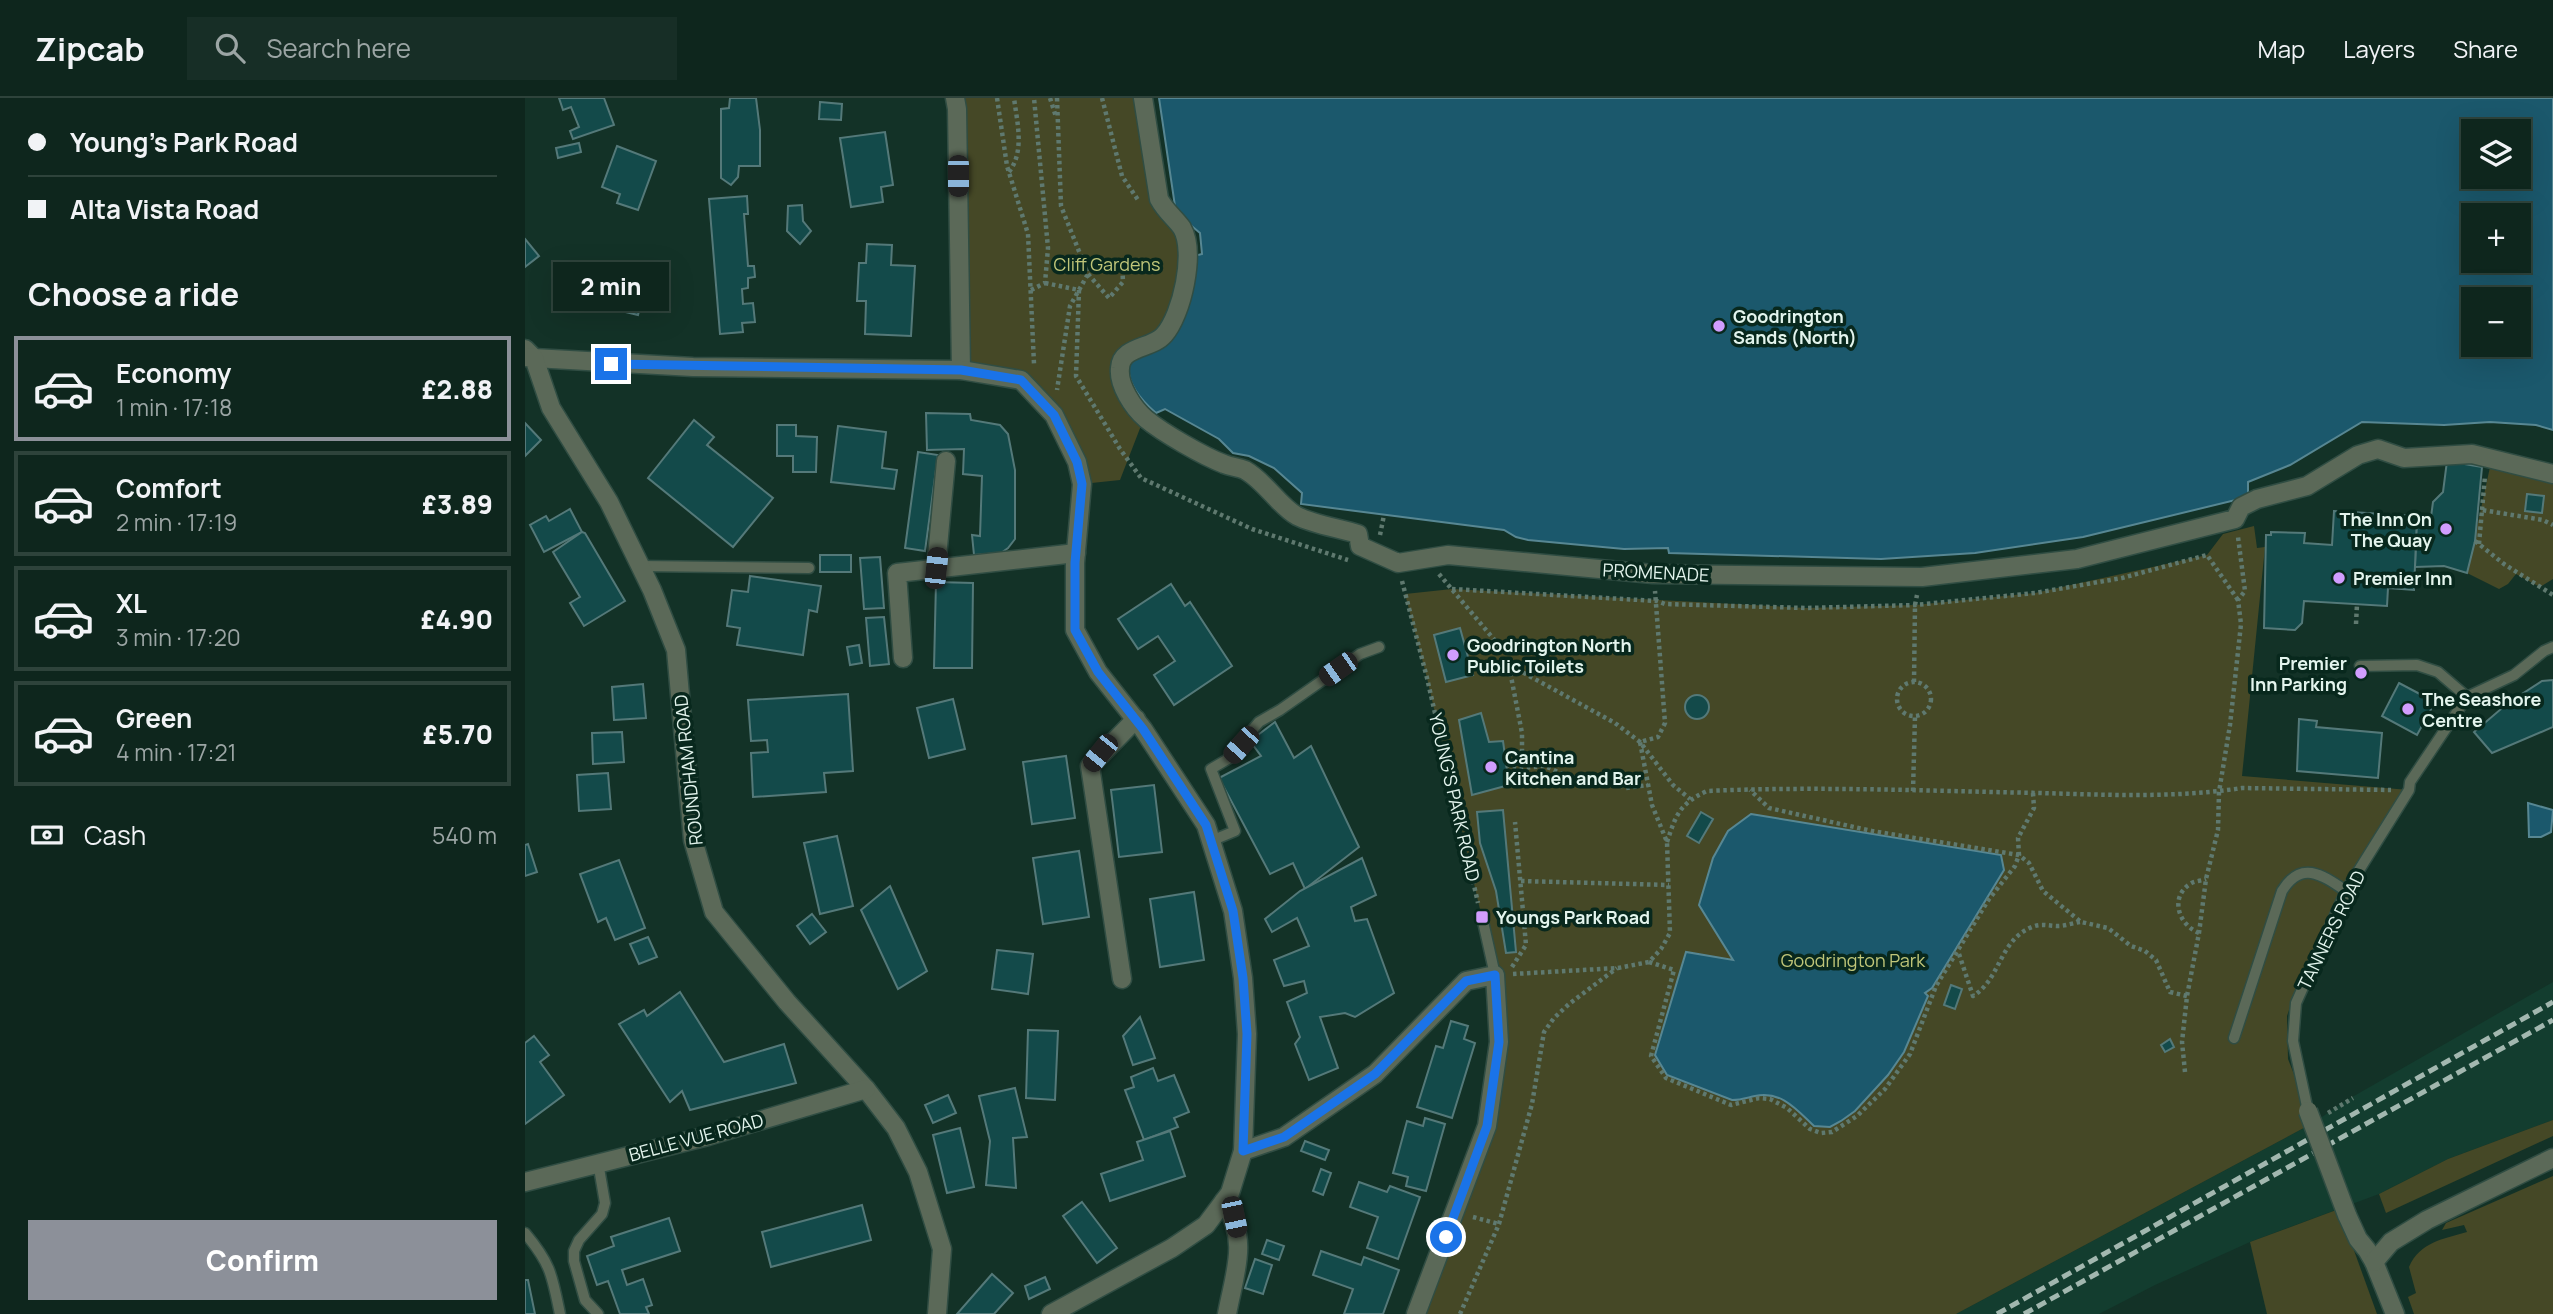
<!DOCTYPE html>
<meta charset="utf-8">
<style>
:root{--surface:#0e261d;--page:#172e26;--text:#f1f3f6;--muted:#9ba5a4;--line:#2e433b;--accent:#8c9099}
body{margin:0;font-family:Manrope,sans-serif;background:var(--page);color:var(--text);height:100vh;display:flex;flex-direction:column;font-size:26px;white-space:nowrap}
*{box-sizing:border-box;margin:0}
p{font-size:23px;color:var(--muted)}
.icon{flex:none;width:38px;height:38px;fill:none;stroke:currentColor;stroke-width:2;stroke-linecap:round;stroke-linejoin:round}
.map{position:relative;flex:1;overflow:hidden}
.details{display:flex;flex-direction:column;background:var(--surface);width:525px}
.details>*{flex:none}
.top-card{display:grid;align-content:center;height:154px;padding:0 28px;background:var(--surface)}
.controls{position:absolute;left:1936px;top:21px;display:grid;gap:14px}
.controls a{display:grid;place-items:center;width:70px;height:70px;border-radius:0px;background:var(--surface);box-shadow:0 7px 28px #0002,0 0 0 2px var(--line);font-size:35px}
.end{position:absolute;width:32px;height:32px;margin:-16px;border:9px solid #1a73e8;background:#fff;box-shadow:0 0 0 4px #fff}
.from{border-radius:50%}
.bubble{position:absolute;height:49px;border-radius:0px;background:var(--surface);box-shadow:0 7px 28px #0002,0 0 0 2px var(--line);font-size:23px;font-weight:800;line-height:49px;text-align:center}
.car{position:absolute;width:21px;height:42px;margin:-21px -10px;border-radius:9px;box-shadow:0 0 5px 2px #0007;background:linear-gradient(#222 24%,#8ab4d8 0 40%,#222 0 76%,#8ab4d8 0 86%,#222 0)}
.top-card b{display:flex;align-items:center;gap:24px;height:66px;font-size:26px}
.top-card b+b{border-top:2px solid var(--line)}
.top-card i{width:18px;height:18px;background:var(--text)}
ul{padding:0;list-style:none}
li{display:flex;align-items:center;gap:21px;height:105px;margin:0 14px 10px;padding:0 14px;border:4px solid var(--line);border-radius:0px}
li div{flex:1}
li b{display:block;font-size:26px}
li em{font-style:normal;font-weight:800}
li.on{border-color:var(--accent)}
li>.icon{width:63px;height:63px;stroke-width:1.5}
h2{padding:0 28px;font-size:32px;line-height:84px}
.pay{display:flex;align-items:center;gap:18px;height:77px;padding:0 28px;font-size:26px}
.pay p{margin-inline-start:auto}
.button{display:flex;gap:14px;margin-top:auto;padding:14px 28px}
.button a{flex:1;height:80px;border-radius:0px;background:var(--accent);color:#fff;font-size:28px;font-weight:800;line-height:80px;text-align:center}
header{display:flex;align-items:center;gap:42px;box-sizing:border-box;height:98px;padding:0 35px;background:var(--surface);border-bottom:2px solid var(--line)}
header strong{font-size:33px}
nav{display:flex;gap:38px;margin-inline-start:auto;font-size:24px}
.search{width:490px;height:63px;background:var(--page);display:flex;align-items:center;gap:18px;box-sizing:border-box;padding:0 24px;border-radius:0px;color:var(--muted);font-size:26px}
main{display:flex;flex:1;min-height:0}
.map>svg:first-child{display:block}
</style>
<header>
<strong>Zipcab</strong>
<div class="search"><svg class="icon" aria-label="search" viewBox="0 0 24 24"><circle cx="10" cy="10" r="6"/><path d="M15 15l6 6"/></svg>Search here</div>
<nav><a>Map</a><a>Layers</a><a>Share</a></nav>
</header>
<main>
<section class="details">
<div class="top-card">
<b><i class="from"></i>Young's Park Road</b>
<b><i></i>Alta Vista Road</b>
</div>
<h2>Choose a ride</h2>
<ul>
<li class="on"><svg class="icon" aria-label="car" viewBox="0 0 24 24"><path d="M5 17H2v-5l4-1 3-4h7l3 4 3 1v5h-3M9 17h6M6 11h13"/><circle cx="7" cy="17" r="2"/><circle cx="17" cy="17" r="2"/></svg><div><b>Economy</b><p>1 min · 17:18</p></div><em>£2.88</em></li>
<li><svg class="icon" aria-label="car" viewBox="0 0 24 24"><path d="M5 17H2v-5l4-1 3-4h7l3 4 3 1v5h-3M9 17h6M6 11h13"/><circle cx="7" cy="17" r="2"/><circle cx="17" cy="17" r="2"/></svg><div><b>Comfort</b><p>2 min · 17:19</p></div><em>£3.89</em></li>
<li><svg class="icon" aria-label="car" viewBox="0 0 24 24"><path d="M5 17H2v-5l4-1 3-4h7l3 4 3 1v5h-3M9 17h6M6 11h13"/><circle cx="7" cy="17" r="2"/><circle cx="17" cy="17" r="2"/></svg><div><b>XL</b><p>3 min · 17:20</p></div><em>£4.90</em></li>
<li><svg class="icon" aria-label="car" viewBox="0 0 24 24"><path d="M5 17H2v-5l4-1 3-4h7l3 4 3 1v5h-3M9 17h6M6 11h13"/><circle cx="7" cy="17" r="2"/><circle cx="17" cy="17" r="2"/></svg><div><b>Green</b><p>4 min · 17:21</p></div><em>£5.70</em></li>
</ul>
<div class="pay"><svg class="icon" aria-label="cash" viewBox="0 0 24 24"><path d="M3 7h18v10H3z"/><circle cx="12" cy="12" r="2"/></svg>Cash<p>540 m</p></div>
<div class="button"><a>Confirm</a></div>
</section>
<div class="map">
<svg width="2028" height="1216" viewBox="0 0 2028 1216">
<rect width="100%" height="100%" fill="#133227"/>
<!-- built -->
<polygon fill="#133d2f" points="2028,884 2028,1022 1923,1061 1854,1096 1725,1144 1630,1187 1574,1216 1431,1216 1788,1025 1822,1002"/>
<!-- green -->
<g fill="#454826">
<polygon points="430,0 618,0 634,101 657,130 652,217 597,262 619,320 595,382 557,386 552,364 496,282 436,272"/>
<polygon points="1965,369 2028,386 2028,481 2015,489 1991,476 1983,486 1974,491 1942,475"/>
<polygon points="1729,428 1732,450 1740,449 1717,678 1884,692 1815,803 1771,891 1762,918 1763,961 1788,1025 1431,1216 891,1216 962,1028 970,877 902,580 880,496 927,491 1281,510 1390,507 1510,495 1682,457 1698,436"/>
<polygon points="2028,1022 2028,1038 1861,1115 1854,1096 1923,1061"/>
<path d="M2028,1078V1216H1889L1883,1199L1891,1195L1884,1169C1895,1144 1918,1141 1942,1134L1939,1127L1917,1132L1921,1125Z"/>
<polygon points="1814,1111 1852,1216 1742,1216 1725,1144"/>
</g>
<!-- water -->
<g fill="#1b586c" stroke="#578793" stroke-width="2" fill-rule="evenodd">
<path d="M634,0H2028V332L2011,327L1965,324L1919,327L1837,324L1765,367L1723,384V399L1558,439L1450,455L1356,461L1144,455L1143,450L1099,451L1003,442L991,439L979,432L776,406L777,395L749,370L724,358L708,355L694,341L640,311L631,315C616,302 600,284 604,264L636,246L669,158L677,156L675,135L651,115ZM1948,33H1993V79H1948ZM1948,117H1993V163H1948ZM1948,201H1993V247H1948Z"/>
<polygon points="2003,705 2028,712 2026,734 2016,739 2004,739"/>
<path d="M1226,716L1476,757L1479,772L1407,890L1400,895L1403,898L1379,954L1363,977L1330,1013L1316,1023L1305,1029L1289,1028C1272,1012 1256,992 1230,998C1221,1000 1216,1002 1207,1002L1142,977L1130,957L1161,854L1208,862L1174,807L1188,760L1203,733Z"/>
</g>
<!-- building -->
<g fill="#134a4a" stroke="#547979" stroke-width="2">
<polygon points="34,0 79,0 89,27 48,41 45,33 54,29 46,9 38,12"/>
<polygon points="205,0 231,0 235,32 235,68 214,68 213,79 206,87 196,80 196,11 204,10"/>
<polygon points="295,4 317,6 316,22 294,21"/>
<polygon points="360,34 368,87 356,89 358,104 326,109 315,40"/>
<polygon points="54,45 56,54 33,60 31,50"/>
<polygon points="92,48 131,63 113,112 92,105 95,96 77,89"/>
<polygon points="222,98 223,116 219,116 223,168 229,168 230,179 223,180 223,190 217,191 218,206 228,205 230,224 217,225 218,234 195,236 184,101"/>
<polygon points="277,107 278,123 286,133 275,146 262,133 263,108"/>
<polygon points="0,141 14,158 0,169"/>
<polygon points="342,146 367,147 366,167 390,168 386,238 340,236 341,203 332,203 334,165 341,165"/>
<polygon points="68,165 123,179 113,217 59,204"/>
<polygon points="401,315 445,316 446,322 475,327 483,336 490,372 490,441 483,450 476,455 449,457 447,437 455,438 457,378 438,376 439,351 402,352"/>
<polygon points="169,322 189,339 182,347 248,400 208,449 123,380"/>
<polygon points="0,325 16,342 0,358"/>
<polygon points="252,327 271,327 271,338 292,339 291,374 268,374 268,358 252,358"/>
<polygon points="313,328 361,334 357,370 372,372 369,391 306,384"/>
<polygon points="393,354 413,357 400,453 380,450"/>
<polygon points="1922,363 1957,369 1950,443 1942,475 1919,468 1890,469 1892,418 1906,419 1908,404 1918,394"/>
<polygon points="2002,396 2019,398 2017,415 2000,413"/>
<polygon points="45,411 57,434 19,454 5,427 21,418 24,423"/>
<polygon points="1809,413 1892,418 1889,492 1863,490 1862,508 1779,503 1777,525 1770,532 1739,530 1741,437 1746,437 1746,434 1780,435 1779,445 1807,447"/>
<polygon points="57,434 60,435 100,503 59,528 45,505 55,499 28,454"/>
<rect x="295" y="457" width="31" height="17"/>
<polygon points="355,459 359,510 339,511 335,460"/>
<polygon points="225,478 296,488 292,514 284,512 278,557 212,547 215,530 202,528 207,492 223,494"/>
<polygon points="411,484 448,485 447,570 409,570"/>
<polygon points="646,486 660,508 665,504 707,568 649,607 629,577 650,563 633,538 613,551 593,521"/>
<polygon points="359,519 364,566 345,568 341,520"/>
<polygon points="935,530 948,577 921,584 909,537"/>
<polygon points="334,547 337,565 325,567 322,549"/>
<polygon points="2028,582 2028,629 1967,655 1949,634 1983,605 2017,583"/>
<polygon points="1874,585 1910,604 1892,637 1857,618"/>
<polygon points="118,586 121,620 89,622 87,589"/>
<polygon points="323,596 328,673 299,675 301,694 228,699 226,655 243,654 242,642 226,643 223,602"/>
<circle cx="1172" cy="609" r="12"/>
<polygon points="428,601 440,651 404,660 392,610"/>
<polygon points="956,615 964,644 978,643 984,687 947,697 934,622"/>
<polygon points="1774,621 1792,623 1791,629 1857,635 1853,680 1772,673"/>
<polygon points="750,624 769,660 786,648 834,749 780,791 768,765 745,776 694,680 736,658 725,643"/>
<polygon points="97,634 99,664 68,666 67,635"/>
<polygon points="541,658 550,720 507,726 498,664"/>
<polygon points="83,675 86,711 54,713 52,677"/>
<polygon points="629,687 637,754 594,759 586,692"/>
<polygon points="978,712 991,854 981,855 971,793 955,745 952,714"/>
<polygon points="1176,714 1188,721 1174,745 1162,738"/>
<polygon points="312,738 328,808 295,816 279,745"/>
<polygon points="3,746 12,774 0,778 0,747"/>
<polygon points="554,753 564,819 518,826 508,760"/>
<polygon points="837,760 851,797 826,809 830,823 842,821 869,895 830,919 820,915 795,919 813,970 784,982 770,946 775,939 762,904 782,895 779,883 759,888 749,862 784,848 772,820 747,834 740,821 775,793"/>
<polygon points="94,762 120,830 90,842 81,820 73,824 55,776"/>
<polygon points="365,788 402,873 373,891 336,812"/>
<polygon points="669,794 679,862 635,869 625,801"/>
<polygon points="287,816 301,834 285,846 272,828"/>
<polygon points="123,839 132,859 114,866 105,846"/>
<polygon points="472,852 508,856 503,896 467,891"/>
<polygon points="1426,887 1437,891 1430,911 1419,907"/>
<polygon points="155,894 199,964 259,946 271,985 165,1012 157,993 145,1004 94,926 119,912 122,918"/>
<polygon points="615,919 630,960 608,967 598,938"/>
<polygon points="926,923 943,928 939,941 950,945 927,1020 892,1009 911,948 918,950"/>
<polygon points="503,932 533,933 530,1002 501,1000"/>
<polygon points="9,938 24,957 15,964 39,997 0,1026 0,945"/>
<polygon points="1645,941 1649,949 1640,954 1636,947"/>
<polygon points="628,970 633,983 649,977 664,1014 649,1020 653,1029 619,1042 600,992 609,989 606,979"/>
<polygon points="490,990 502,1039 488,1040 491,1090 461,1087 465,1043 454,998"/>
<polygon points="423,997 431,1015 408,1025 400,1007"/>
<polygon points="900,1020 920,1026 901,1093 881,1088 883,1079 868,1075 882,1023 898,1028"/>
<polygon points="435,1030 449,1089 422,1095 408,1037"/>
<polygon points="645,1033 660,1078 585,1103 576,1076 618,1062 612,1044"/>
<polygon points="780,1043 804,1052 800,1062 776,1053"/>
<polygon points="796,1071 806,1075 798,1097 788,1093"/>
<polygon points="834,1084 862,1094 865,1088 895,1099 873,1161 842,1150 853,1119 825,1109"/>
<polygon points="557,1104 592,1150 572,1165 538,1118"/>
<polygon points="337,1107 346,1142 246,1169 237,1134"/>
<polygon points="144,1120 155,1153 97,1172 102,1187 118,1181 127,1207 121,1209 124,1216 95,1216 83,1183 72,1187 62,1158 89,1148 86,1139"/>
<polygon points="742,1142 759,1148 754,1162 737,1156"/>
<polygon points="796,1153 836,1167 839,1159 874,1172 858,1216 819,1216 828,1191 788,1177"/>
<polygon points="730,1161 747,1167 738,1196 720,1190"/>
<polygon points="467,1176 488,1195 469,1216 432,1216"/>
<polygon points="520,1179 525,1191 504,1201 500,1188"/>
<polygon points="0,1182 3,1182 10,1216 0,1216"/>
</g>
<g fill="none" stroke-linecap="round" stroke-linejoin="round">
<!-- lane casing -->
<g stroke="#304d43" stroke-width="13">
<g id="lane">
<polyline points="115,468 284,470"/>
<polyline points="1835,568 1892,567 1913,574 1942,599"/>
<polyline points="686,743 710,733 686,671 703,661 734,624 755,612 835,556 854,549"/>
<polyline points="957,819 970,877"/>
<path d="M1709,940L1757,793C1776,762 1796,776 1821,793"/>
<polyline points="1783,1013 1768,943 1771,905 1821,793 1884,692 1885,684 1942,599 1989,577 2019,553 2028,549"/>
<path d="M0,1135C26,1166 27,1177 35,1216"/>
<polyline points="73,1216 60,1202 49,1163 49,1153 54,1142 77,1116 80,1105 73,1064"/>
</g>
</g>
<!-- street casing -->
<g stroke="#304d43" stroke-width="21">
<g id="street">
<polyline points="430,0 432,11 436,272"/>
<path d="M618,0L634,101C641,114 650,120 657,130C671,154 657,217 639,237C627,251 596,248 595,270C593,287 608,310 621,321C638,335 678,358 699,366C706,369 713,369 720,372C740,383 754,408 772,418C790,427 814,430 833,436L835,448L873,465L923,457L1128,476L1397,479L1552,461L1710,421L1716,409L1732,401L1782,388L1833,357L1853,351L1879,360L1947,356L2028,376"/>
<polyline points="0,251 9,260 168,269 436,272 496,282 529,317 552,364 557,386 550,465 550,532 573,574 618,631 681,727 708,813 718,880 722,936 718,1053"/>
<polyline points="0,259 9,260 26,310 84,404 127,492 151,552 168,742 189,814 262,904 341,991 371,1030 393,1074 417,1151 412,1216"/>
<polyline points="411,470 421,363"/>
<polyline points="378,560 372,475 551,455"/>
<polyline points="597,881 565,668 611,621"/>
<polyline points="0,1084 183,1038 341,991"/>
<path d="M699,1103C724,1143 710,1173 702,1216"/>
<polyline points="1822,1117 1833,1141 1842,1152 1849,1164 1870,1216"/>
<polyline points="1849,1164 1866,1144 1902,1122 2028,1060"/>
<polyline points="526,1216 647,1150 681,1127 705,1095 718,1053 759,1039 850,976 941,883 970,877 974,944 962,1028 891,1216"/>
</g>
</g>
<!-- path -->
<g stroke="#5f796f" stroke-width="4.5" stroke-dasharray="3.5 3.5" stroke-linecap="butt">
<polyline points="472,0 482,68 503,136 509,266 507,268"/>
<polyline points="525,0 531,19"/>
<polyline points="532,0 536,108 563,176 545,208 532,292"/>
<polyline points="577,0 597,78 613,102"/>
<path d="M484,74C500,53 492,24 489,0"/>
<polyline points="563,176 584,200 598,184 597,164"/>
<polyline points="520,185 554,192"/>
<polyline points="506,192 520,185 523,150 509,0"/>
<polyline points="554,192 551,278 595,351 616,380 727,431 823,462"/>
<polyline points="1957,412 1960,378"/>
<polyline points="855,437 859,417"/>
<polyline points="1950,443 1979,466 2028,497"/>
<polyline points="1954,446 1957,412 2018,422 2028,427"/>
<polyline points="914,476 972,545 977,563 1090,625 1115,644 1148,687 1165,701"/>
<polyline points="877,483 902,580 953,805"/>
<polyline points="927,491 1132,503 1140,506 1281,510 1390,507 1510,495 1597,480 1682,457 1713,502"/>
<polyline points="1831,526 1832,506"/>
<polyline points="984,568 997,635 997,670"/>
<polyline points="1389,584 1390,507 1392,497"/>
<circle cx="1389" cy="601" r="17"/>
<polyline points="981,667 997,670 1020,668 1044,679 1060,681 1071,678 1081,680 1101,690 1123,687"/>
<polyline points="1388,693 1390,618"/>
<polyline points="1508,695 1509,710 1493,740 1494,757 1504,765 1518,793 1556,824 1583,830 1606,848 1620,853 1631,862 1645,894 1662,898"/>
<path d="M1142,744C1151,717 1154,706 1182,693C1293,688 1405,693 1516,695C1583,697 1651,700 1717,690L1866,692"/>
<polyline points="996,783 1144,787"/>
<path d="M1674,835C1654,827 1644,800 1665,786C1669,783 1676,783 1681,781"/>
<path d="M1434,856L1448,898C1476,881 1474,842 1507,829C1516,825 1524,828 1533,828C1540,828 1548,825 1555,824"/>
<polyline points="1124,864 1149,872 1126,958 1141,980 1206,1007 1234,1000 1245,1001 1262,1010 1285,1031 1296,1035 1307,1034 1332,1018 1360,991 1385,956 1411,888 1464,801 1490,768 1494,757 1347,733 1244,710 1225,692"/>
<polyline points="987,869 1001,847 990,724"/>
<polyline points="988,876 1093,870 1124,864 1136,851 1145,835 1142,744 1127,707 1115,644 1133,639 1140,625 1130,493"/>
<polyline points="1660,974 1657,944 1662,898 1674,835 1681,781 1693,732 1694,694 1705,627 1716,526 1713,502 1720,493 1713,439"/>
<polyline points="1803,1015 1828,1000"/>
<polyline points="948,1119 974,1126"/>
<polyline points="935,1216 974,1126 1007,1006 1019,934 1029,920 1044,906 1092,870"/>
</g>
<!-- lane -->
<use href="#lane" stroke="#5b6958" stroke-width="10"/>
<!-- street -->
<use href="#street" stroke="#5b6958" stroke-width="18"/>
<!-- rail -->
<g stroke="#a2b7af" stroke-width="5" stroke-dasharray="10 5" stroke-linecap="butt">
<polyline points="1472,1216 2028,904"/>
<polyline points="1499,1216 2028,922"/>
</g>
<!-- street-bridge casing -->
<g stroke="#304d43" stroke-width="21" stroke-linecap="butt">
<polyline id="street-bridge" points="1783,1013 1822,1117"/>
</g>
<!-- street-bridge -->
<use href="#street-bridge" stroke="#5b6958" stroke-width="18"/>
</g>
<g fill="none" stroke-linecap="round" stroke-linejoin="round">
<!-- route -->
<polyline stroke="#1a73e8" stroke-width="9" points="86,266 436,272 496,282 529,317 552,364 557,386 550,465 550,532 573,574 618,631 681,727 708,813 718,880 722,936 718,1053 759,1039 850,976 941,883 970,877 974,944 962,1028 921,1139"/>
</g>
<!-- markers -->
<g fill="#d19dfe" stroke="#08281d" stroke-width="2.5">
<circle cx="1194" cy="228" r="7"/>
<circle cx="1921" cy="431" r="7"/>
<circle cx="1814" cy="480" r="7"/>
<circle cx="928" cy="557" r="7"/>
<circle cx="1836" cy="575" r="7"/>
<circle cx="1883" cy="611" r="7"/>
<circle cx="966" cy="669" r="7"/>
<rect x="950" y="812" width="14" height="14" rx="3.5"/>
</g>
<g text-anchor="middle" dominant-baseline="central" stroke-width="7" stroke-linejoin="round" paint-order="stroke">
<!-- park labels -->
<g font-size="18" fill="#c0c679" stroke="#08281d">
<text x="582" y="166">Cliff Gardens</text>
<text x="1328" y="862">Goodrington Park</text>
</g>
<!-- poi labels -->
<g font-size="18" font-weight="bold" fill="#e3f4ed" stroke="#08281d" text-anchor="start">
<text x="1208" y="218">Goodrington<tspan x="1208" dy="21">Sands (North)</tspan></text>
<text x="1907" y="421" text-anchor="end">The Inn On<tspan x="1907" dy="21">The Quay</tspan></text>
<text x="1828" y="480">Premier Inn</text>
<text x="942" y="547">Goodrington North<tspan x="942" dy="21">Public Toilets</tspan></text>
<text x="1822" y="565" text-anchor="end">Premier<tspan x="1822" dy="21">Inn Parking</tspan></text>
<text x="1897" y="601">The Seashore<tspan x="1897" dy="21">Centre</tspan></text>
<text x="980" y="659">Cantina<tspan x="980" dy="21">Kitchen and Bar</tspan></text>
<text x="971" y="819">Youngs Park Road</text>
</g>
<!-- street labels -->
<g font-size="18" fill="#e3f4ed" stroke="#08281d">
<text transform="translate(1131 474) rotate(3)">PROMENADE</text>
<text transform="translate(163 672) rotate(-96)">ROUNDHAM ROAD</text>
<text transform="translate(930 699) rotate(77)">YOUNG'S PARK ROAD</text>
<text transform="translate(1806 832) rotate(-64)">TANNERS ROAD</text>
<text transform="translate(171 1039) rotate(-15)">BELLE VUE ROAD</text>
</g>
</g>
</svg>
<div class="controls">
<a><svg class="icon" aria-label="layers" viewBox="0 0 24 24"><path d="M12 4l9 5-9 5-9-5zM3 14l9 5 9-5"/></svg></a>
<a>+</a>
<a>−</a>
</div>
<i class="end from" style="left:921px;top:1139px"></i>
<i class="end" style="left:86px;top:266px"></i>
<div class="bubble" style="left:28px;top:164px;width:116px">2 min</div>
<i class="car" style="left:433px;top:78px;rotate:180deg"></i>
<i class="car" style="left:411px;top:470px;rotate:6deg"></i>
<i class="car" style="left:813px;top:571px;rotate:235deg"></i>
<i class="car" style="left:716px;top:647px;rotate:222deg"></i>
<i class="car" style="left:575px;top:655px;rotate:219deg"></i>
<i class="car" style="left:709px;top:1119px;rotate:168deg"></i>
</div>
</main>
